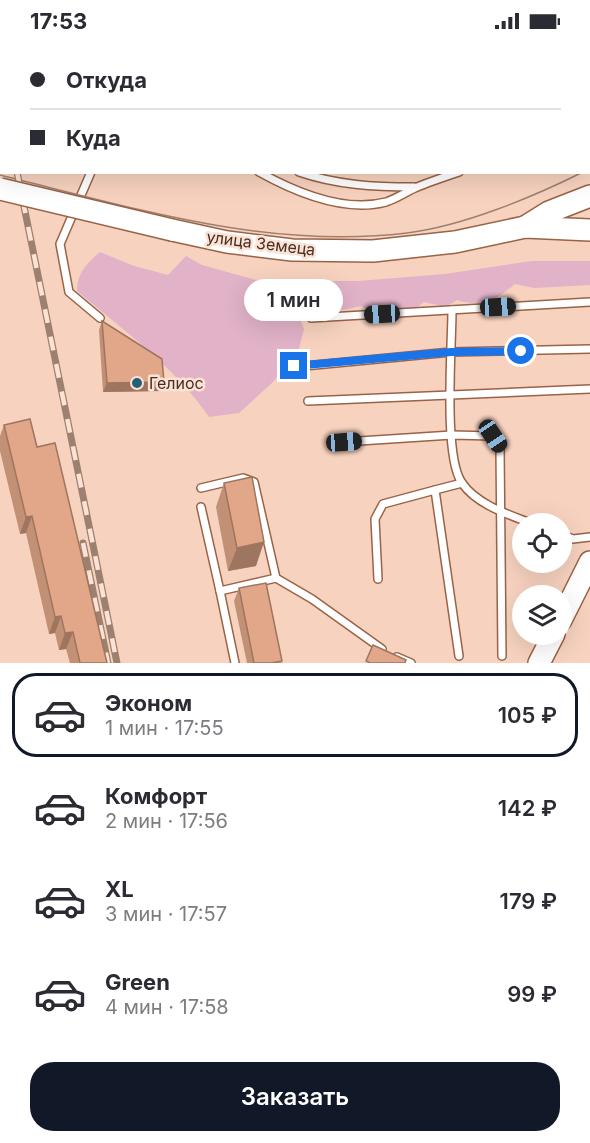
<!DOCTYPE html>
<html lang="ru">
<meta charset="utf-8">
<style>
:root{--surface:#fff;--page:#f7f7f7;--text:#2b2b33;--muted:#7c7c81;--line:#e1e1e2;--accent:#111827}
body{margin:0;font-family:Inter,sans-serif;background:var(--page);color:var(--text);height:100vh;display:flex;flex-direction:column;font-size:22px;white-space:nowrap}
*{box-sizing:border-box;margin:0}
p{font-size:20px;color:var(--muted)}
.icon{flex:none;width:33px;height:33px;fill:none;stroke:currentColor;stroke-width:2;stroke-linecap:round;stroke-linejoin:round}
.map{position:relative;height:621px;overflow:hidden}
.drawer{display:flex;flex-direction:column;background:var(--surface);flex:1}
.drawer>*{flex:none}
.guide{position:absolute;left:0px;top:0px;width:591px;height:132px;box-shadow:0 6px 24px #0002;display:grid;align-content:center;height:132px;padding:0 30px;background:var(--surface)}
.fabs{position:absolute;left:512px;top:471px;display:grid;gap:12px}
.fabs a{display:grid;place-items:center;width:60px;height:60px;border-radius:50%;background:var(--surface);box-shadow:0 6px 24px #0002;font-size:30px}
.end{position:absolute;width:27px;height:27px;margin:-14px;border:8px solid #1a73e8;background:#fff;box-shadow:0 0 0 3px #fff}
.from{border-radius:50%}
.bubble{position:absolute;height:42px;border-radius:21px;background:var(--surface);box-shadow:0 6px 24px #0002;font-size:20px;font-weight:600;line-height:42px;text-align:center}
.car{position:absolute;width:18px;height:36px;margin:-18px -9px;border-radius:8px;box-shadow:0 0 4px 2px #0007;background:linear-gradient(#222 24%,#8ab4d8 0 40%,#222 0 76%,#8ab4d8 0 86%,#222 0)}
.guide b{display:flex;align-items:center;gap:21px;height:57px;font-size:22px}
.guide b+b{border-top:2px solid var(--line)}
.guide i{width:15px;height:15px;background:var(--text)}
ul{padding:10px 0 0;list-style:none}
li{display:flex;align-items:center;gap:18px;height:84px;margin:0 12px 9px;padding:0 18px;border:3px solid transparent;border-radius:24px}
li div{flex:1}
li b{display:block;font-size:22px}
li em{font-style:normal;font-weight:600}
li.current{border-color:var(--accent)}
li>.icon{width:54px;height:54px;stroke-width:1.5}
.primary-button{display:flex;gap:12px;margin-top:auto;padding:12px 30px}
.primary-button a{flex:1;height:69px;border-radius:24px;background:var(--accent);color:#fff;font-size:24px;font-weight:600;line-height:69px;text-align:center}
.status{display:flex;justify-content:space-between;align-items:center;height:42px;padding:0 30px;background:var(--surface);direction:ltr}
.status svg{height:16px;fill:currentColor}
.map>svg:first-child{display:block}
</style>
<div class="status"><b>17:53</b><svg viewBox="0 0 49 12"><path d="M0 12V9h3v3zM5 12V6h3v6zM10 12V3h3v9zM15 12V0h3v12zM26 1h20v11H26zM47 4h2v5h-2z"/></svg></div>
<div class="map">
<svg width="590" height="621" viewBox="0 0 590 621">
<rect width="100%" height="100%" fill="#f7d2bf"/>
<!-- green -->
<path fill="#e1b2c8" d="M100,210L134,224L168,233L186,214L202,223L260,239H358L445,232L532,219H590V243L534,246L515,242C496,258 483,266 457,258L446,265L424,260L414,268L372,269L361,264L343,268L321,266L309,273L303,271L300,277L304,287L299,306L273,340L239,371L209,375C175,325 123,288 77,249C77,231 87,221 100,210Z"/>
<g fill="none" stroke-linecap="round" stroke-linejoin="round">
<!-- lane casing -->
<g stroke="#996346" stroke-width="10">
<g id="lane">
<polyline points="34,0 37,2"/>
<polyline points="191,0 192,2"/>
<polyline points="245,2 246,0"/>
<polyline points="91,130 60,202 69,250 100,276"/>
<path d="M259,130C295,150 344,171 386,160C396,157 406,150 415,146C429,140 444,135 459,130"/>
<path d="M299,130C337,143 374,145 414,145"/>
<path d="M452,268C452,305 443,414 462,441C477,463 510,473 533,482"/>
<polyline points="311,276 590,260"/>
<polyline points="294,325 451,310 590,307"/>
<polyline points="308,359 590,347"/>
<polyline points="344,400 452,393 493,394 500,406 502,614"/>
<polyline points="201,446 243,436 254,440 276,536"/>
<polyline points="201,465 220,549"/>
<polyline points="561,492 573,497 590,495"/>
<polyline points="378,537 375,477 383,462 435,448"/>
<polyline points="459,614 435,448 462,441"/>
<polyline points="397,615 411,621"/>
<polyline points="235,621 220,549 276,536 312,557 382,607"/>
</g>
</g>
<!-- primary casing -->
<g stroke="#996346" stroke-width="24">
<g id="primary">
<polyline points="525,185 549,170 590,154"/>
<polyline points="172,188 227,200 292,208 373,209 455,200 525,185 590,188"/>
<polyline points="561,578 590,520"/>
<polyline points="539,621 554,592"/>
</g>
</g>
<!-- lane -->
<use href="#lane" stroke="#fff" stroke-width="7"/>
<!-- primary -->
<use href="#primary" stroke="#fff" stroke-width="21"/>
<!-- tram -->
<path stroke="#9e8070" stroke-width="1.5" d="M0,133C134,166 268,208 407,191C463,184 533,155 583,130"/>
<!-- rail casing -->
<g stroke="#9e8070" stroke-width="7">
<g id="rail">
<polyline points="0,46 2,53"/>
<polyline points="0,90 2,98"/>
<polyline points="17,130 117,621"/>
<polyline points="83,501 108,621"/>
</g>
</g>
<!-- rail -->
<use href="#rail" stroke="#fbe2d5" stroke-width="4.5" stroke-dasharray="14" stroke-linecap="butt"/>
<!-- primary-bridge casing -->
<g stroke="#996346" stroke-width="24" stroke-linecap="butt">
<polyline id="primary-bridge" points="0,147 172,188"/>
</g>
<!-- primary-bridge -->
<use href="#primary-bridge" stroke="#fff" stroke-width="21"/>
</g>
<!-- wall -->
<g fill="#c29075">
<rect x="292" y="0" width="47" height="2"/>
<polygon points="357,0 590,0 590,2 358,2"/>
<polygon points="102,279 164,340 161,349 103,350 99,288"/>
<polygon points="4,383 37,405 107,621 70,621 66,607 59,608 55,591 49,592 26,491 20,492 0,409 0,394"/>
<polygon points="224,441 256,524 228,529 216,465"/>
<polygon points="239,546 282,621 247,621 234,559"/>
</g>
<!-- shaded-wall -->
<g fill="#9e755f">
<polygon points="164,340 161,349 103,350 107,341"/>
<polygon points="32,474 26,491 20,492 26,475"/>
<polygon points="264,500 256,524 228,529 237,506"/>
<polygon points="61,574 55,591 49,592 55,575"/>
<polygon points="73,590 66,607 59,608 65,591"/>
</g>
<!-- building -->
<g fill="#e2a788" stroke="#9e755f" stroke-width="1.5">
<rect x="305" y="0" width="34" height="2"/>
<polygon points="370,0 590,0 590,3 590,2 371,2"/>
<polygon points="102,279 162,317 164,340 107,341"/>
<polygon points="30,377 37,405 55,401 107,621 80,621 73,590 65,591 61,574 55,575 32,474 26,475 4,383"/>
<polygon points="252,435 264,500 237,506 224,441"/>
<polygon points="266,541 282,619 271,621 254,621 239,546"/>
<polygon points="373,603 406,618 405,621 370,621 366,619"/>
</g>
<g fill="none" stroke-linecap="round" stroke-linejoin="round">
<!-- route -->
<polyline stroke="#1a73e8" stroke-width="8" points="294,324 451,310 521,309"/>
</g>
<!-- markers -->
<circle fill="#245f78" stroke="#fbe2d5" stroke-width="2" cx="137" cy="341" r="6"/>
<g text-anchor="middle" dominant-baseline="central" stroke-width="5" stroke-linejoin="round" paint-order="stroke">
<!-- street labels -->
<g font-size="16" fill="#462f22" stroke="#fbe2d5">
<text transform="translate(261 201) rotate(7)">улица Земеца</text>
</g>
<!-- poi labels -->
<g font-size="16" fill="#462f22" stroke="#fbe2d5" text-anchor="start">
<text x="149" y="341">Гелиос</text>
</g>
</g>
</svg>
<div class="fabs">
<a><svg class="icon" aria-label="locate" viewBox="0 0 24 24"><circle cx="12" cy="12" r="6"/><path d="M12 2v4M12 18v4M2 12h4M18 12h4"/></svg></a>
<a><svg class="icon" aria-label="layers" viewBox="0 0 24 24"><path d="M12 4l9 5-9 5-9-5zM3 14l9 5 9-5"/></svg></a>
</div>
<i class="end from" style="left:521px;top:309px"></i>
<i class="end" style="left:294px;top:324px"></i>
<div class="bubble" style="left:244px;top:237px;width:99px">1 мин</div>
<i class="car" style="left:498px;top:265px;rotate:87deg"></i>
<i class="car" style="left:382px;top:272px;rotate:267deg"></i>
<i class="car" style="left:493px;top:394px;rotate:146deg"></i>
<i class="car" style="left:344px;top:400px;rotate:86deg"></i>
<div class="guide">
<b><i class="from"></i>Откуда</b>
<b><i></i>Куда</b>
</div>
</div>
<section class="drawer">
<ul>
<li class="current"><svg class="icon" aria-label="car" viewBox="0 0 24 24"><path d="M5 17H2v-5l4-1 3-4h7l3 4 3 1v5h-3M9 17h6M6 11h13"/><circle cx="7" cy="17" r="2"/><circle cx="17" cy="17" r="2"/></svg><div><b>Эконом</b><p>1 мин · 17:55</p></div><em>105 ₽</em></li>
<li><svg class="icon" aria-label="car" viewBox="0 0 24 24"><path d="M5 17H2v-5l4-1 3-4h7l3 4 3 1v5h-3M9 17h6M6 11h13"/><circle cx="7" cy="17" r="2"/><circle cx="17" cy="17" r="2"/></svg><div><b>Комфорт</b><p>2 мин · 17:56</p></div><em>142 ₽</em></li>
<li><svg class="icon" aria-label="car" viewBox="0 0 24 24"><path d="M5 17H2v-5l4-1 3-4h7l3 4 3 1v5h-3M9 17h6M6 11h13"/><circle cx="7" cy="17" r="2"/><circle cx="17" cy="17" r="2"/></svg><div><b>XL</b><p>3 мин · 17:57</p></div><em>179 ₽</em></li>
<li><svg class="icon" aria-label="car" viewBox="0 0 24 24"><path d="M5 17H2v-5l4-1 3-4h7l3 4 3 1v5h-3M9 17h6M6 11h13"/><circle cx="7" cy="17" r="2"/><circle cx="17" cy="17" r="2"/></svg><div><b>Green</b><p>4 мин · 17:58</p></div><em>99 ₽</em></li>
</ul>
<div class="primary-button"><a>Заказать</a></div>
</section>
